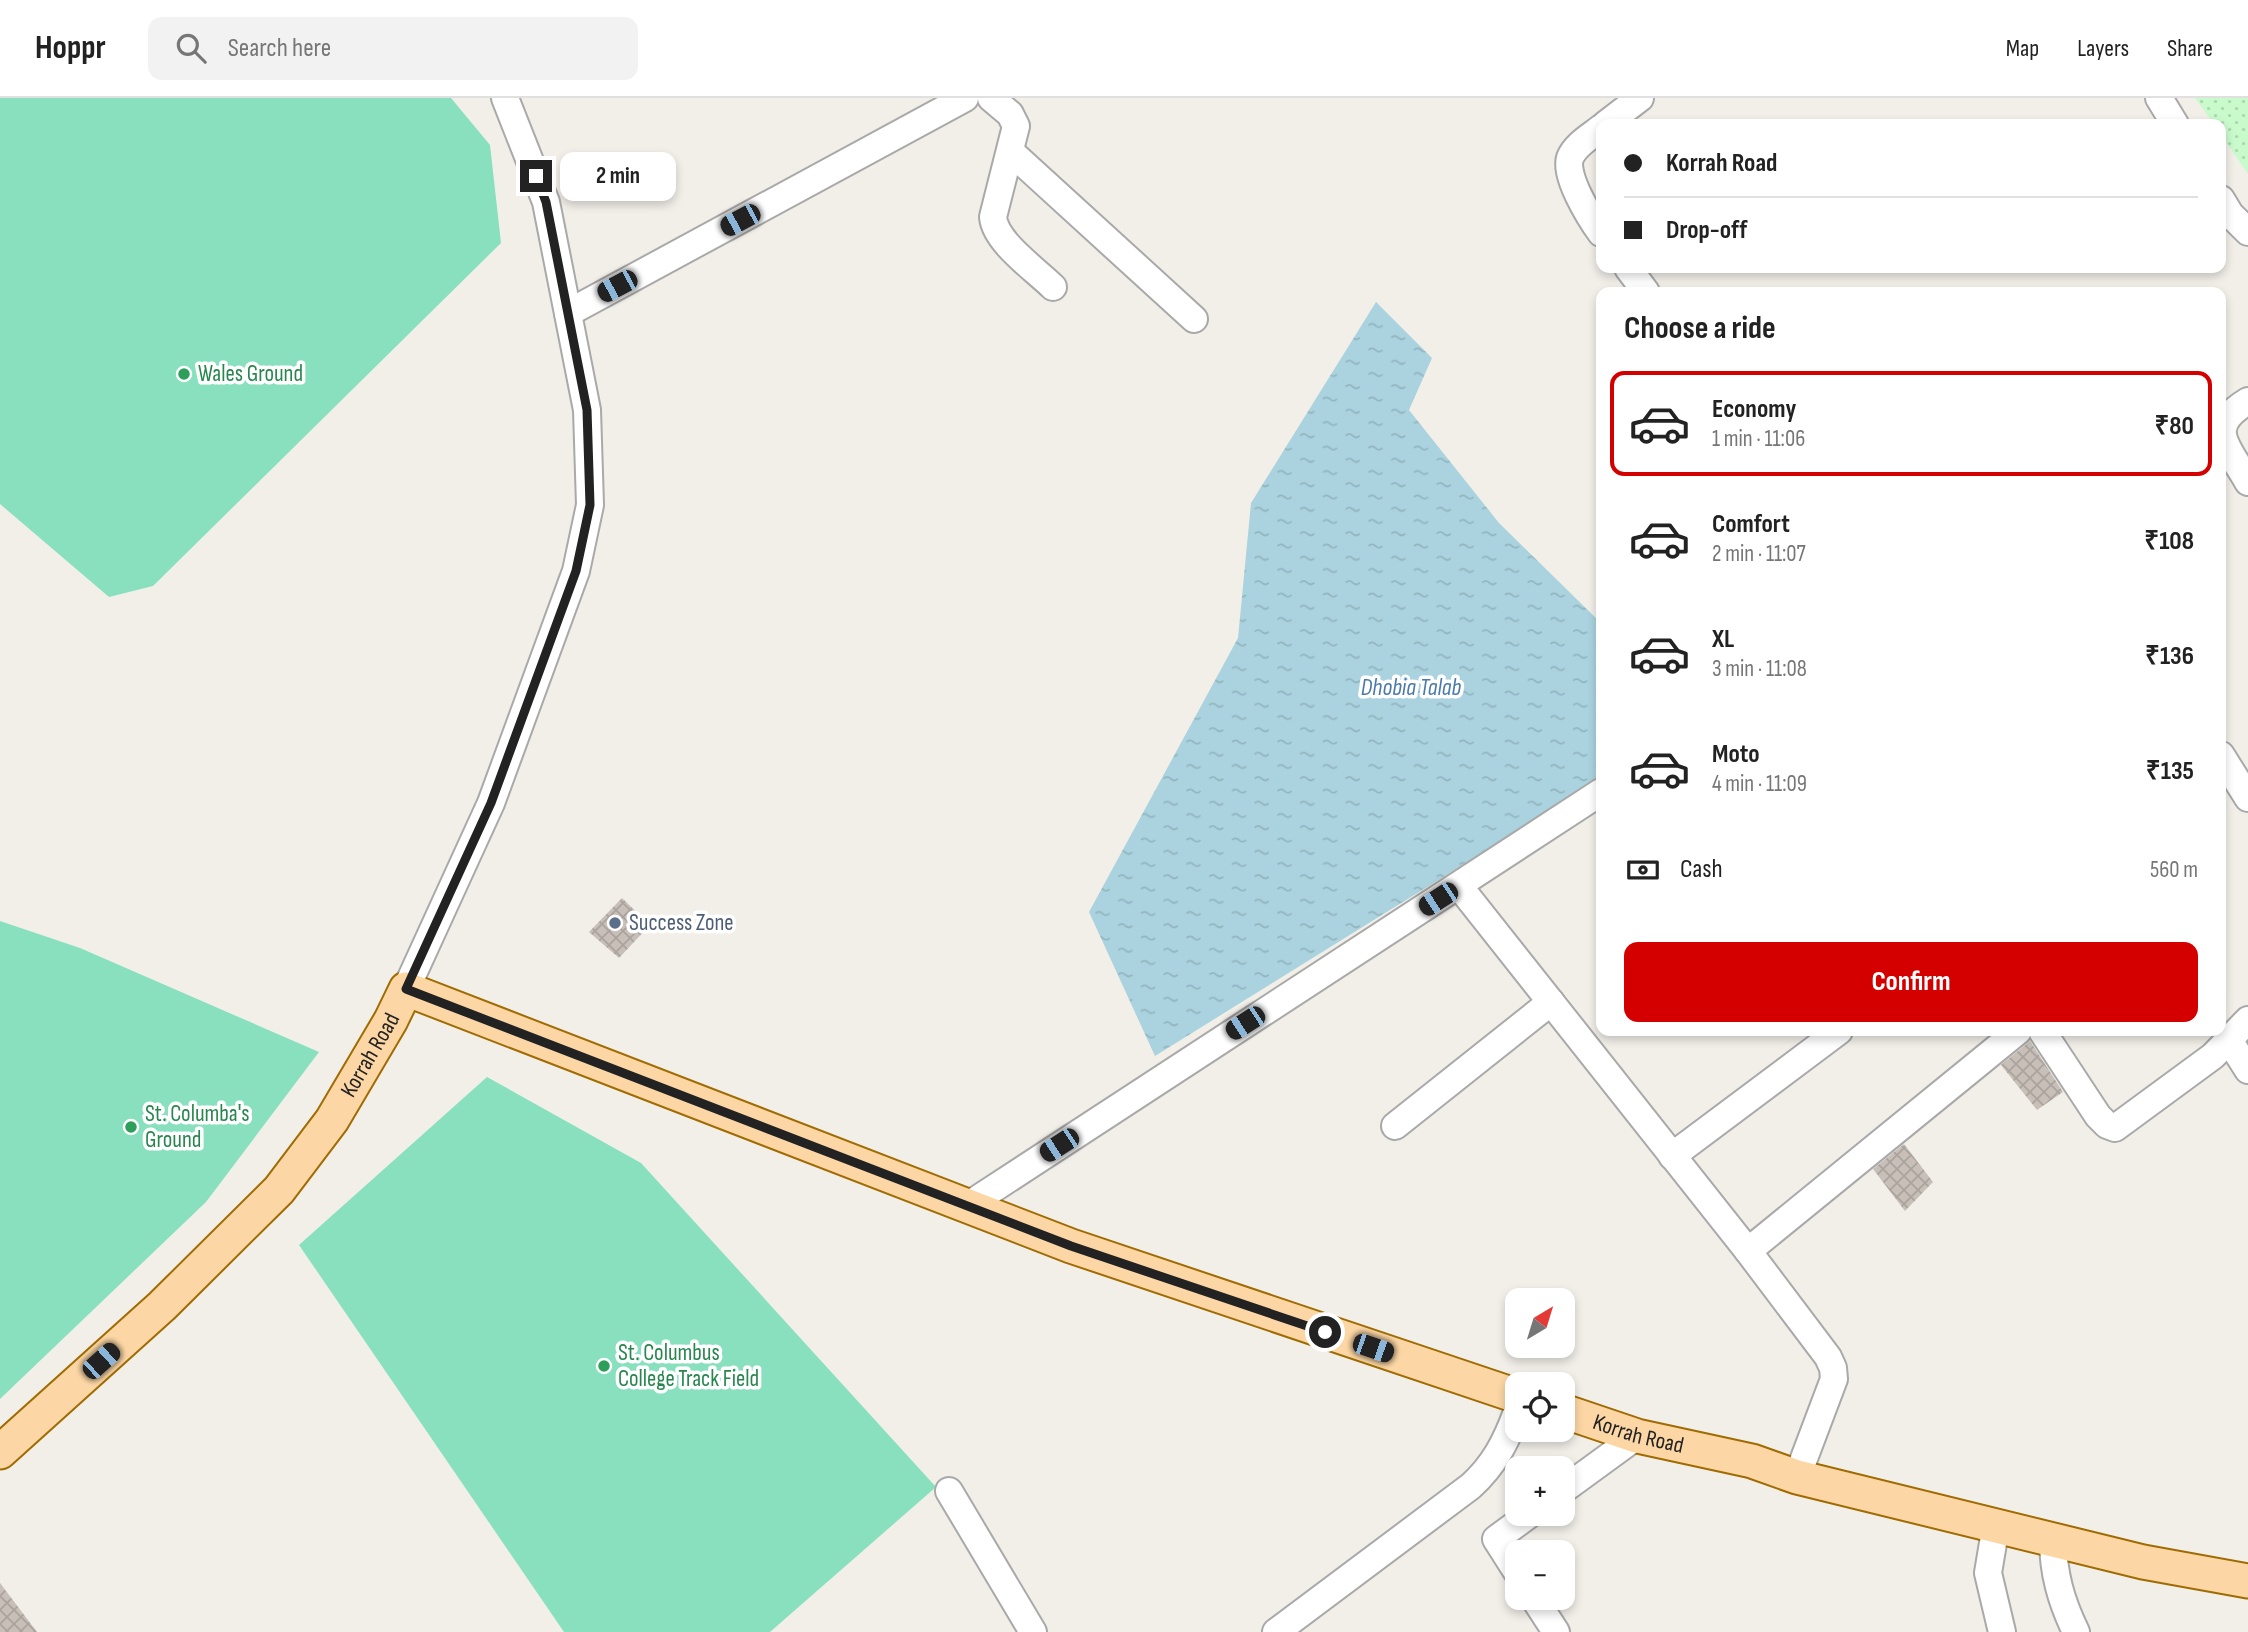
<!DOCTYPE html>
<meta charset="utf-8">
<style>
:root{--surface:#fff;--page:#f2f2f2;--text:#222;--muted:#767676;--line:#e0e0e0;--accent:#d40000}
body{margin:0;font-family:"Sofia Sans Condensed",sans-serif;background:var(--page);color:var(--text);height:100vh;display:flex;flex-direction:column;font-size:26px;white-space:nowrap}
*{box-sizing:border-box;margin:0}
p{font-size:23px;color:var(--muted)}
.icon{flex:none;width:38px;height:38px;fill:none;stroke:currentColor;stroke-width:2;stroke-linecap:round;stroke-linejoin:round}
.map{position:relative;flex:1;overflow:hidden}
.sheet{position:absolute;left:1596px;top:189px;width:630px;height:749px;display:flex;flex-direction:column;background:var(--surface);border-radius:14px;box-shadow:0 4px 10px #0003}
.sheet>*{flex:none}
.hud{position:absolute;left:1596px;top:21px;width:630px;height:154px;border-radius:14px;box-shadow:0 4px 10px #0003;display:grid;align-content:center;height:154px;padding:0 28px;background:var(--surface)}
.needle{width:46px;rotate:38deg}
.controls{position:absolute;left:1505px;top:1190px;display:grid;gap:14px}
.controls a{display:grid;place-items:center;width:70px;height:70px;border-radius:14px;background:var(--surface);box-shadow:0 4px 10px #0003;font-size:35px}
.end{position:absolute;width:32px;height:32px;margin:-16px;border:9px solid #222;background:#fff;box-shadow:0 0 0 4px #fff}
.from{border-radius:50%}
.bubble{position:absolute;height:49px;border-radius:14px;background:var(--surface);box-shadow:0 4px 10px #0003;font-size:23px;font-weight:700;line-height:49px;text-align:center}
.car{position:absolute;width:21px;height:42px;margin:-21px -10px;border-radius:9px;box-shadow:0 0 5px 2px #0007;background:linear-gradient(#222 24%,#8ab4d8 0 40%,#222 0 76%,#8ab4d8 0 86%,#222 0)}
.hud b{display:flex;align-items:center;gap:24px;height:66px;font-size:26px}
.hud b+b{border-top:2px solid var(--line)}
.hud i{width:18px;height:18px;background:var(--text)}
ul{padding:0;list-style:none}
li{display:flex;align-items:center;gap:21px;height:105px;margin:0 14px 10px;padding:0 14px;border:4px solid transparent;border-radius:14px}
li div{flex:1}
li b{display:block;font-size:26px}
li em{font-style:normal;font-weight:700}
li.active{border-color:var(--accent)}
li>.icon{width:63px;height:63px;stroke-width:1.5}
h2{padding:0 28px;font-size:32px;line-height:84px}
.pay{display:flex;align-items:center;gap:18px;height:77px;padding:0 28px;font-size:26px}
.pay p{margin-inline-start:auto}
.primary-button{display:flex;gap:14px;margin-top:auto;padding:14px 28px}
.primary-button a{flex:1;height:80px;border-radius:14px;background:var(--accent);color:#fff;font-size:28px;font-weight:700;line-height:80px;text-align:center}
header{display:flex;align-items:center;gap:42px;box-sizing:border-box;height:98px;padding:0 35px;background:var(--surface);border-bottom:2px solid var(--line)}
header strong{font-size:33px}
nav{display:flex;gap:38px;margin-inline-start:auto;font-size:24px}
.search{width:490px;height:63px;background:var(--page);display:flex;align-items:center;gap:18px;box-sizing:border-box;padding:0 24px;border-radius:14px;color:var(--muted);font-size:26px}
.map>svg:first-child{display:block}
</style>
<header>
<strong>Hoppr</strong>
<div class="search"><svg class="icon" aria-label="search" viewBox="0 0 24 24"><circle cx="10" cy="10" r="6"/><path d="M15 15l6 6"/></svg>Search here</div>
<nav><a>Map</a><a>Layers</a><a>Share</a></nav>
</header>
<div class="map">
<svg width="2248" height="1534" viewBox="0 0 2248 1534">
<defs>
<pattern id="park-dots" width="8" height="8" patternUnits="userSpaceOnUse" patternTransform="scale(1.75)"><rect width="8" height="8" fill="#c8facc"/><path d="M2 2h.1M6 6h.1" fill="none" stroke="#acd6af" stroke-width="1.8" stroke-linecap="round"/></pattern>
<pattern id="water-ripples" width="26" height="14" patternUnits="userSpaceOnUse" patternTransform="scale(1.75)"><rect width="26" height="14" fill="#aad3df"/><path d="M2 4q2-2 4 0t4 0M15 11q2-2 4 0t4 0" fill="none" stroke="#92b5bf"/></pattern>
<pattern id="building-cross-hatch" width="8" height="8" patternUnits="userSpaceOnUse" patternTransform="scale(1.75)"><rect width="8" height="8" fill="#c7bfb8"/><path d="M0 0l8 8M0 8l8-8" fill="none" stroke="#aba49e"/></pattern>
</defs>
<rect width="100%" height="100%" fill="#f2efe9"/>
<!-- park -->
<polygon fill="url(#park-dots)" points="2195,0 2248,0 2248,76 2221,37 2221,26 2214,26"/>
<!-- pitch -->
<g fill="#88e0be">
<polygon points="0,0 451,0 490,47 501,145 153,488 109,499 0,406"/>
<polygon points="0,823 80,850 319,954 206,1104 0,1301"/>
<polygon points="487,979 641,1065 936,1389 770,1534 564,1534 299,1147"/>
</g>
<!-- water -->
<polygon fill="url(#water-ripples)" points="1376,204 1432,260 1409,312 1499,425 1601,525 1601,681 1155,958 1089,814 1238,540 1251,405"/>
<!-- building -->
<g fill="url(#building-cross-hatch)">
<polygon points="622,800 650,827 619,860 589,834"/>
<polygon points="2030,943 2063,994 2037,1012 2001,967"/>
<polygon points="1904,1046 1933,1084 1905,1113 1873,1071"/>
<polygon points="0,1485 37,1534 0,1534"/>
</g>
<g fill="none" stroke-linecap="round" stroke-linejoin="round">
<!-- minor casing -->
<g stroke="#a9a9a9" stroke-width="30">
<g id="minor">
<path d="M991,0L1010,16L1016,28L993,119C995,144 1036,172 1053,189"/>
<polyline points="2159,0 2175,26"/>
<polyline points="1606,26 1640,0"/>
<path d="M1601,30C1591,38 1575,47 1570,60C1564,78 1590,120 1601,135"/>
<polyline points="1011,54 1194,221"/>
<polyline points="2221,101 2230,116 2248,134"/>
<polyline points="1628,170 1646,194"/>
<polyline points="568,215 965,0"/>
<path d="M2248,303C2203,330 2228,348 2248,384"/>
<polyline points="2221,657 2248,700"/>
<polyline points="1459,788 1748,1153 1828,1259 1833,1270 1834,1281 1797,1379"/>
<polyline points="406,891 491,705 576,473 590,407 587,312 546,104 505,0"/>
<polyline points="2042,933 2098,1018 2107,1027 2115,1030 2213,958 2248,922"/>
<polyline points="2229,942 2248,972"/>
<polyline points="1395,1028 1551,904"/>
<polyline points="1672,1058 1839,933"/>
<polyline points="967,1108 1601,694"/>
<polyline points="1748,1153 2018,933"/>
<polyline points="1563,1392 1637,1338"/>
<polyline points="949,1393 1033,1534"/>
<polyline points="1996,1427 1988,1475 2002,1534"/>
<path d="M2053,1441C2053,1475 2061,1503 2076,1534"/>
<polyline points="1517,1474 1496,1441 1530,1416"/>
<polyline points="1534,1500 1556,1534"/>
<path d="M1276,1534L1471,1388C1494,1367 1506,1344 1517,1314"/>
</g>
</g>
<!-- major casing -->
<g stroke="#a06b00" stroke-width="37">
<g id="major">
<path id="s1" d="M1563,1313L1637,1338L1752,1363L1797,1379L2143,1464L2248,1483"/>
<path id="s2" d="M0,1354L162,1208L279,1092L332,1022L391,922L406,891L1071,1148L1517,1298"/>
</g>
</g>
<!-- minor -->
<use href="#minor" stroke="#fff" stroke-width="26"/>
<!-- major -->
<use href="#major" stroke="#fcd6a4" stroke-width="33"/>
</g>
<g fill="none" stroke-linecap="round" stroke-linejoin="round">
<!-- route -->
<polyline stroke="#222" stroke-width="9" points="536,78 546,104 587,312 590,407 576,473 491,705 406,891 1071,1148 1325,1234"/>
</g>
<!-- markers -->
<g fill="#2e9e5b" stroke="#fff" stroke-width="2.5">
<circle cx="184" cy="276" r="7"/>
<circle cx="131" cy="1029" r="7"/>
<circle cx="604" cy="1268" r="7"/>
</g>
<circle fill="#5c6f8a" stroke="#fff" stroke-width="2.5" cx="615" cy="825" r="7"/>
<g text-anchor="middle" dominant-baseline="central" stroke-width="7" stroke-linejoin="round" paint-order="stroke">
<!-- leisure labels -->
<g font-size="23" fill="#27864d" stroke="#fff" text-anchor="start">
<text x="198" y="276">Wales Ground</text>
<text x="145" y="1016">St. Columba's<tspan x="145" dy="26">Ground</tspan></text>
<text x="618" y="1255">St. Columbus<tspan x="618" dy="26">College Track Field</tspan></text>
</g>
<!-- service labels -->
<g font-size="23" fill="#4e5e75" stroke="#fff" text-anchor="start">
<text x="629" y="825">Success Zone</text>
</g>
<!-- street labels -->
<g font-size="23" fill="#222" stroke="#fff">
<text stroke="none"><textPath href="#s2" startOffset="546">Korrah Road</textPath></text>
<text stroke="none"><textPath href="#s1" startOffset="79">Korrah Road</textPath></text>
</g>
<!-- water labels -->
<g font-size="24" font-style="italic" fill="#4a7aab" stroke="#fff">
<text x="1411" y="589">Dhobia Talab</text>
</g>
</g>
</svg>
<div class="controls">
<a><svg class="needle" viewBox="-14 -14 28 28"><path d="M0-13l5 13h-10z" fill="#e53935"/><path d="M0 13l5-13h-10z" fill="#767676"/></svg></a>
<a><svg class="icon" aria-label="locate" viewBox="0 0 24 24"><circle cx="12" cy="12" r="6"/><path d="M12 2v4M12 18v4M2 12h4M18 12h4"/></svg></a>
<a>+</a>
<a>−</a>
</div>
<i class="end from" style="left:1325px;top:1234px"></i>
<i class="end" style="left:536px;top:78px"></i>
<div class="bubble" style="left:560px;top:54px;width:116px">2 min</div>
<i class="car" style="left:740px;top:122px;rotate:242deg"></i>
<i class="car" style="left:617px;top:188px;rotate:242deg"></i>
<i class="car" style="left:1438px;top:801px;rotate:237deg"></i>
<i class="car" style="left:1245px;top:925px;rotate:237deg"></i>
<i class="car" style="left:1059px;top:1047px;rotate:237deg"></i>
<i class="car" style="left:1373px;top:1250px;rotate:109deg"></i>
<i class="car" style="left:101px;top:1263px;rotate:48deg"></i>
<div class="hud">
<b><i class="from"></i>Korrah Road</b>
<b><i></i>Drop-off</b>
</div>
<section class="sheet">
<h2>Choose a ride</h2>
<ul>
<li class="active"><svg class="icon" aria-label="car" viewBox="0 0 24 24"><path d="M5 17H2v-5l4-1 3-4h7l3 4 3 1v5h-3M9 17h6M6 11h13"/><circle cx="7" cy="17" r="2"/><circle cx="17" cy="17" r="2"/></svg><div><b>Economy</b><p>1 min · 11:06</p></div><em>₹80</em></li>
<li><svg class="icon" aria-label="car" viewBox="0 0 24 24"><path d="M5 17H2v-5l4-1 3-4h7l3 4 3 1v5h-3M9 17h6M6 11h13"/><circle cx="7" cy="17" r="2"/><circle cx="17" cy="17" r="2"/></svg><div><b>Comfort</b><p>2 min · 11:07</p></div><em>₹108</em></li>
<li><svg class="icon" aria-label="car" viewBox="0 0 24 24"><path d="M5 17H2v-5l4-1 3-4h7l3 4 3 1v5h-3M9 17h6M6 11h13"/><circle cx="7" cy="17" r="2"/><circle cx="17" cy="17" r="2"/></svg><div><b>XL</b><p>3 min · 11:08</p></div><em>₹136</em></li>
<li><svg class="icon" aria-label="car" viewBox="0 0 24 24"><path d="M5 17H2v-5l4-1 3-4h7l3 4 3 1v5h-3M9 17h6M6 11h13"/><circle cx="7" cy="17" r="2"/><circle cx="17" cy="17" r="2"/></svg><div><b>Moto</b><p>4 min · 11:09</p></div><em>₹135</em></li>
</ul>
<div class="pay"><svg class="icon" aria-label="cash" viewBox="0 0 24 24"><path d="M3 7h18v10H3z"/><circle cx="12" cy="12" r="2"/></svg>Cash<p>560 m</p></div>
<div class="primary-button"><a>Confirm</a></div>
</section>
</div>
